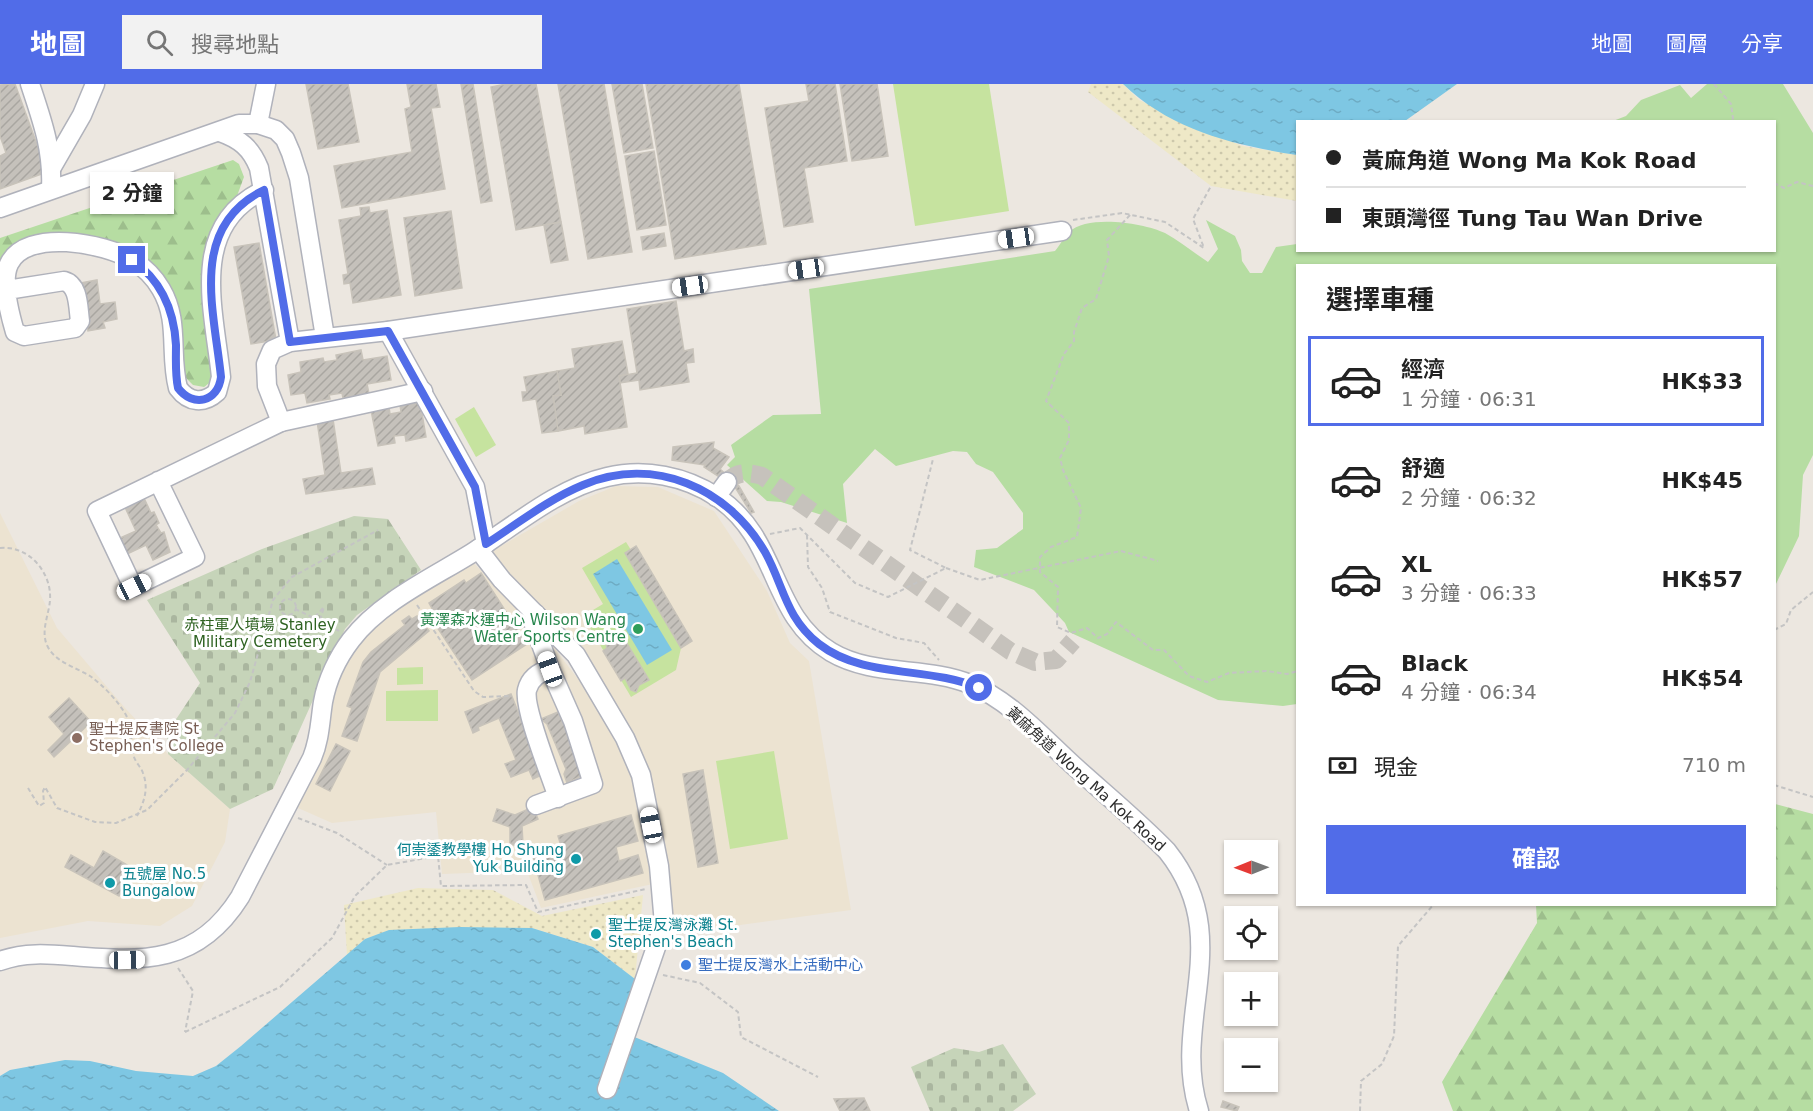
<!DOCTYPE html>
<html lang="zh-TW">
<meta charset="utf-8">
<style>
:root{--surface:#fff;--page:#f2f2f2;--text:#222;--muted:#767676;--line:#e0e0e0;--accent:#516ce8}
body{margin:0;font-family:"DejaVu Sans","Noto Sans TC",sans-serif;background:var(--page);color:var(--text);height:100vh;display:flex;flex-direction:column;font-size:22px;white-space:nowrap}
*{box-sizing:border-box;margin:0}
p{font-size:20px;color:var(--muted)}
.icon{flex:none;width:33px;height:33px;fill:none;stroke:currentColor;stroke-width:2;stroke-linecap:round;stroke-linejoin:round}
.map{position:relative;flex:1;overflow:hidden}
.drawer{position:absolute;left:1296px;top:180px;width:480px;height:642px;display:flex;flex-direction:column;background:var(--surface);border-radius:0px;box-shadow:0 2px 4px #0004}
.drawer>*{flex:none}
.guide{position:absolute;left:1296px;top:36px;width:480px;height:132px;border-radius:0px;box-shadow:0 2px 4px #0004;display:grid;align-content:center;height:132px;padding:0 30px;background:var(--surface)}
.needle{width:39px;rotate:269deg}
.fabs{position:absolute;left:1224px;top:756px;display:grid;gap:12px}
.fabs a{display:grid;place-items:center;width:54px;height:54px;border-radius:0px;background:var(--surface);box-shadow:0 2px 4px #0004;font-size:30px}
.end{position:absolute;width:27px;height:27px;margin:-14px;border:8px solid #516ce8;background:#fff;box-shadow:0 0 0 3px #fff}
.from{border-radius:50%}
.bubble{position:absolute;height:42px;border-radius:0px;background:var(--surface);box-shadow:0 2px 4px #0004;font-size:20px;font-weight:700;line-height:42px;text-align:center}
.car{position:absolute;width:18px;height:36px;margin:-18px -9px;border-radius:8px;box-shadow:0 0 4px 2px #0007;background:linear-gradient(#fff 24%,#345 0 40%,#fff 0 76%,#345 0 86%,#fff 0)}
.guide b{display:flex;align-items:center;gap:21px;height:57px;font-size:22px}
.guide b+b{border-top:2px solid var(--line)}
.guide i{width:15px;height:15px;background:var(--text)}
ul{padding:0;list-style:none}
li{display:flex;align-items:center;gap:18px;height:90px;margin:0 12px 9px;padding:0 18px;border:3px solid transparent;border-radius:0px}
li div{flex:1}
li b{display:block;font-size:22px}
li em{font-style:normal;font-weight:700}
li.current{border-color:var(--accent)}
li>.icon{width:54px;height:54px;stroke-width:1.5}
h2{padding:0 30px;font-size:27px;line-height:72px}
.pay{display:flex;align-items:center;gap:15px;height:66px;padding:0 30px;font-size:22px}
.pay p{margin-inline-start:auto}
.action{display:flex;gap:12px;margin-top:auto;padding:12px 30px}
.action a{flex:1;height:69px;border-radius:0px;background:var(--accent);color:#fff;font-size:24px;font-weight:700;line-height:69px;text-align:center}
header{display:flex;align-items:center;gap:36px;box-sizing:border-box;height:84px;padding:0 30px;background:var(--accent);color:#fff}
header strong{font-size:28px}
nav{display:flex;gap:33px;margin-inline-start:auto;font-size:21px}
.search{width:420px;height:54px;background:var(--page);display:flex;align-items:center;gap:15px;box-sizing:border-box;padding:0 21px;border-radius:0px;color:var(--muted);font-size:22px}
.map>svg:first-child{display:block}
</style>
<header>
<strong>地圖</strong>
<div class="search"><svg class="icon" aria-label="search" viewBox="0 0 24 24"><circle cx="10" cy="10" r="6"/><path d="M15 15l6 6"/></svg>搜尋地點</div>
<nav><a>地圖</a><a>圖層</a><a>分享</a></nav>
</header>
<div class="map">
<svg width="1813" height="1027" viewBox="0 0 1813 1027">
<defs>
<pattern id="forest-firs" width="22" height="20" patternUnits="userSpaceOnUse" patternTransform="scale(1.5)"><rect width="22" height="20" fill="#b6dda2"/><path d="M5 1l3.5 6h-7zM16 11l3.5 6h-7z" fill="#9dbe8c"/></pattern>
<pattern id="sand-dots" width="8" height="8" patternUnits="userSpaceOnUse" patternTransform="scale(1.5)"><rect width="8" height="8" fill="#eee8c7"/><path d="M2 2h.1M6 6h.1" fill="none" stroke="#ccc7ab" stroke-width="1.8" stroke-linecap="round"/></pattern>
<pattern id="cemetery-stones" width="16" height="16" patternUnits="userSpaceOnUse" patternTransform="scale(1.5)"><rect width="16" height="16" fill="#c6d4b9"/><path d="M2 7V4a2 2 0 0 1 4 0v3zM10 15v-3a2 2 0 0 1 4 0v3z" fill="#aab69f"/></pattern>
<pattern id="water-ripples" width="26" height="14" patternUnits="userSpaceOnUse" patternTransform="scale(1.5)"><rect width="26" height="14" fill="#7ec7e3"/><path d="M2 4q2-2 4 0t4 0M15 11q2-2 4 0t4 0" fill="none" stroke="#6dabc3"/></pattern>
<pattern id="building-hatch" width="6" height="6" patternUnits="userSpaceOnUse" patternTransform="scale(1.5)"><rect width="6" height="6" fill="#c5c1bb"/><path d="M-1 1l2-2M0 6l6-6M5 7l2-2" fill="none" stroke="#a9a6a1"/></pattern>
</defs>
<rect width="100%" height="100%" fill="#ece7e0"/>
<!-- education -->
<g fill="#ece3d1">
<polygon points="616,402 658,403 714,427 767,507 790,559 809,577 851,826 681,849 668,829 654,719 593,586 484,472 579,417"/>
<polygon points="0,429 57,544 125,624 168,670 230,725 225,758 192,822 160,842 88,837 0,854"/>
<polygon points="469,474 552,561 584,603 607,641 629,685 638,712 653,800 541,824 527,787 442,790 436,728 332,739 289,720 346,578 375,536"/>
</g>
<!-- grass -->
<path fill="#b6dda2" d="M1707,0H1783L1813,49V371L1803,391L1799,452L1775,502L1774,182H1298L1297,620L1283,622L1218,616L1069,548L1065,539L1034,506L974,483L976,466L997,464L1023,445V429L993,388L976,380L967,368L953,367L896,382L875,365L843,400L847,439L781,418L767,417L727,381L735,373L731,361L773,331L821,330L809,205L1055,167C1060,161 1064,153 1069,148C1088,130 1144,139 1165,149C1180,157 1194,169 1208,178L1218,165L1206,136L1235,152L1241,166L1242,177L1250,189H1262L1276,163L1297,160L1298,166H1774V38L1613,37L1626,32L1641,16L1680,1L1691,14Z"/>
<!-- forest -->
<g fill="url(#forest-firs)">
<polygon points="233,76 239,80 244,93 237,112 221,133 213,296 204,303 193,301 185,293 158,190 57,152 0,188 0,154"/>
<polygon points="1775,720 1813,730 1813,1027 1453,1027 1442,998 1537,839 1536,821 1774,820"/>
</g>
<!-- sand -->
<g fill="url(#sand-dots)">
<polygon points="1091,0 1123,0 1139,16 1242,62 1297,71 1297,117 1211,102 1088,8"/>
<polygon points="418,804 493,806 542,832 643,811 635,895 593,863 532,844 390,846 365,855 347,871 344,821"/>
</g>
<!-- cemetery -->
<g fill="url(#cemetery-stones)">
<polygon points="354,432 388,435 421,486 357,531 345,545 273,705 230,725 168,670 167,649 200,599 147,516 262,465"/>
<polygon points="1003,960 1036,1010 1013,1027 930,1027 911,983 954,964 979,968"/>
</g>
<!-- pitch -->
<g fill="#c6e39f">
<polygon points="893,0 989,0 1009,127 915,142"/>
<polygon points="474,323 496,361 476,373 455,335"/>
<polygon points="626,458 631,466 636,462 692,557 681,564 676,586 631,613 583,532 603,520 582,484"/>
<polygon points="423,583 423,600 397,601 397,584"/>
<polygon points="438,606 438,637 386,637 386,607"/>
<polygon points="774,667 788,755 730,765 716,677"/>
</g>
<!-- water -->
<g fill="url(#water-ripples)">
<path d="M1123,0H1457L1405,37L1298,38L1297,71C1233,61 1171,46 1123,0Z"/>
<polygon points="617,475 672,566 647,581 593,490"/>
<polygon points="460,843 532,844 593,863 635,895 632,952 723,989 779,1027 0,1027 0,992 10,986 65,976 90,977 136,987 193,992 216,982 241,962 365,855 389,846"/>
</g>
<!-- building -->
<g fill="url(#building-hatch)" stroke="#c8c3ba" stroke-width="1.5">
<polygon points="15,0 47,88 0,105 0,72 6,69 0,52 0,1"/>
<polygon points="306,0 348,0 359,58 318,65"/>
<polygon points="407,0 436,0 440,23 431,24 445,105 342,124 334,82 412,68 405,25 411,23"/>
<polygon points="461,0 473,0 492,117 481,119"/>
<polygon points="506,0 536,0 561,138 516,146 491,3"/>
<polygon points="558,0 604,0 632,168 588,175"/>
<polygon points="612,0 642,0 653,64 624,69"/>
<polygon points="646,0 739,0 766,160 675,175"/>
<polygon points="806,0 835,0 847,77 804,84 813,138 784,143 765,24 809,17"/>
<polygon points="840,0 877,0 888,72 852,77"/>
<polygon points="654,67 666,141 637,146 625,72"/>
<polygon points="369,123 370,129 387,126 401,211 353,219 350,199 344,200 343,191 348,190 339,136 361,132 360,124"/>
<polygon points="451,127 462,204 415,212 404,134"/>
<polygon points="561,138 568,176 551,179 544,141"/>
<polygon points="664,149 666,162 643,166 641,153"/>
<polygon points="259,159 276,256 251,260 234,163"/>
<polygon points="97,196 100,220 115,218 117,235 103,238 105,244 88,247 80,199"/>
<polygon points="676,217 684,267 693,265 694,278 686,279 689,298 640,306 639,296 620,299 619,292 637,289 627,225"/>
<polygon points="622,257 628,290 619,292 627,343 585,350 584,342 558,347 553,312 561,311 557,287 575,284 572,265"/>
<polygon points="361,266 363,276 387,272 391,296 367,300 369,310 343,314 342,309 329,311 330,315 307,319 305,309 291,311 288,291 301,288 300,278 323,274 324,278 337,276 336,271"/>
<polygon points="557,287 561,311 553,312 558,347 542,349 536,315 523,317 522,308 527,308 524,293"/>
<polygon points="420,318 426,353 406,357 405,351 394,352 395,359 378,362 371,326 389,323 390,330 401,328 400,321"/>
<polygon points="333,335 341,389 372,384 375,400 306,410 303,395 325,391 317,337"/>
<polygon points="714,358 713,364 729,373 720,385 739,402 754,428 751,429 735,403 704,383 705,381 672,376 673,363"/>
<polygon points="143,412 151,429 154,428 159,439 156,441 161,449 164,448 170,468 153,476 146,461 125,471 118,455 136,447 124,421"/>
<polygon points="636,462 692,557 681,564 625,469"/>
<polygon points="481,489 527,560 472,596 429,531 434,528 429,519 464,496 466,499"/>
<polygon points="409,532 412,535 417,532 429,547 380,588 357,657 342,652 352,624 347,622 363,578 371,568 405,541 402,537"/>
<polygon points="610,547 617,551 620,548 649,596 639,601 636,608 631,606 625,594 621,597 603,567 607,564 604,551"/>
<polygon points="511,610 534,668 546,689 533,695 529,686 511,693 505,680 516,676 499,634 478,643 479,646 473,649 465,628"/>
<polygon points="69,614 91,638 54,673 48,666 64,650 49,633"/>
<polygon points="558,628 562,637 566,636 584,691 567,699 564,690 566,685 547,640 541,635"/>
<polygon points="336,660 350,667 330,707 316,700"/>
<polygon points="703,686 718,779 698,783 683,690"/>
<polygon points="533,723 538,735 522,742 523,761 510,761 510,743 493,737 497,725 515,731"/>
<polygon points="631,731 638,757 616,763 619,777 638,771 643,789 545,816 533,773 562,765 558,752"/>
<polygon points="103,767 134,785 119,812 65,783 71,771 94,784"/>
<polygon points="864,1014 870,1027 840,1027 834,1015"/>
<polygon points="1223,1017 1239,1023 1237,1027 1221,1023"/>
</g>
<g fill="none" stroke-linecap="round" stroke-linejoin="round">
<!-- minor-tunnel -->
<path stroke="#c6c2bc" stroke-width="18" stroke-dasharray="18 9" stroke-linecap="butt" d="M727,398C737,387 749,388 762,392L1010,567L1035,578L1056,576L1073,557"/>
<!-- minor casing -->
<g stroke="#b0b2bb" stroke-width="21">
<g id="minor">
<path d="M30,0C42,36 53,66 51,105"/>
<polyline points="258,40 266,0"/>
<path d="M220,48C240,55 251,64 259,84L290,258"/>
<polyline points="52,83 82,31 95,0"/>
<polyline points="0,124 239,40 258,40 276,46 285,55 291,69 299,94 325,253"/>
<path d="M0,207L7,206L64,197C79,201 78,223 80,237L75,244L24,252L15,248C10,231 1,197 9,180C26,144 105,159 132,176C144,183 154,193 161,205C180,237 169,270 178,304C189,319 204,320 217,308L221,293C214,225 188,142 264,106"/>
<polyline points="388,247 475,403 486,460"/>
<polyline points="281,338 267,302 266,280 272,266 290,258 388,247 1062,147"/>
<polyline points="158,397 195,473 133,503 97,427 281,338 423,307"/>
<polyline points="716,413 727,398"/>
<polyline points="478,465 502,496 576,571 625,654 641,691 659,782 664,840 607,1005"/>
<path d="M536,530L533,538L550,585C539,588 530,594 527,606C523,624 551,692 558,714"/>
<polyline points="536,721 593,700 573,637 550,585"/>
<path d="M0,877C24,868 48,870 73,872C144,878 198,880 240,813L312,674C320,655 320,637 323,618C327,596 338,573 351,556C381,517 432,494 472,469C514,442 558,404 607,393C645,384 685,392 717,413C780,455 769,531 831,568C873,593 926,582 970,600C1011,617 1042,653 1074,682C1105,710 1138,737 1167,767C1237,855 1170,935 1199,1027"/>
</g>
</g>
<!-- path -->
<g stroke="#c4c4c4" stroke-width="2" stroke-dasharray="4.5 3" stroke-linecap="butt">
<polyline points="1714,0 1731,20 1733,35 1736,38"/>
<polyline points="1774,99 1784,104 1797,98 1813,102"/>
<polyline points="1130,131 1107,156 1109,172 1096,215 1082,224 1074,248 1074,257 1064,270 1046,317 1069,339 1069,356 1060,374 1063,386 1081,424 1077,453 1051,463 1040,473 1040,488 1058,503 1057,543 1071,549 1087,544 1098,554 1107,550 1116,538 1153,566 1164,566 1189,592 1207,598 1229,589 1266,587 1287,590 1298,587"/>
<polyline points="1073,136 1122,129 1165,138 1204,164 1193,135 1211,102"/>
<polyline points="770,450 800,444 855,499 888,513 946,484 910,466 933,375"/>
<polyline points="807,451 808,483 822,504 830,528 896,554 924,559 939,576"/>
<path d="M0,464C28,461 52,488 50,516C49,532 39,549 49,565C58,579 77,584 90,592C103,601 120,619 127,633C133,645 130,661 134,673C136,679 141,683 143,689C149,705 144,718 137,732"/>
<polyline points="946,484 980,496 1121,467 1158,477"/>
<circle cx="288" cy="523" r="8"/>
<polyline points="417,521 474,607 483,613 510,612"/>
<polyline points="295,525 314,534"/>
<polyline points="320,536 324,523 314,534 313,548 320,536 339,547"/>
<polyline points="1774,546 1786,540 1791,526 1813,508"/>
<polyline points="1774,701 1813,713"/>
<polyline points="28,704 39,722 44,719 43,707 45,703 57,724 95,738 116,739 147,726 187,686 235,629 250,598 273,516 292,493 378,446"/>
<polyline points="298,734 337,749 387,781"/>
<polyline points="178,884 193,907 185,948"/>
<polyline points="663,891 700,899 738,928 741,953 818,993"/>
<polyline points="185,948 280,903 332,854 355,812 387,781 438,772 441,802 526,801 538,828 646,805"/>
<polyline points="1360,1027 1361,997 1382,980 1394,952 1398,862 1434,820"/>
</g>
<!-- minor -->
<use href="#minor" stroke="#fff" stroke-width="18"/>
</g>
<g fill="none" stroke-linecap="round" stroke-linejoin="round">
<!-- route -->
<path stroke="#516ce8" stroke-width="8" d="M132,176C161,196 174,225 176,261C176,275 175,290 178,304C193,324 218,318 221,293C214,225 188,143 264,106L290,258L388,247L475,403L486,460C517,440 549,415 583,401C654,371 728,404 765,468C784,502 785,533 819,560C864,595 929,582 979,604"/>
</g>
<!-- markers -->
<circle fill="#2e9e5b" stroke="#fff" stroke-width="2" cx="638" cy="545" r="6"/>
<circle fill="#8d6e63" stroke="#fff" stroke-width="2" cx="77" cy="654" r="6"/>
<g fill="#0f9aa8" stroke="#fff" stroke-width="2">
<circle cx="576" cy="775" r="6"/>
<circle cx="110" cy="799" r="6"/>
<circle cx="596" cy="850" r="6"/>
</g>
<circle fill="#3f7fe0" stroke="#fff" stroke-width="2" cx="686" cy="881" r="6"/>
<g text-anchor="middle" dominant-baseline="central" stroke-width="6" stroke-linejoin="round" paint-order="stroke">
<!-- leisure labels -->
<g font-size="15" fill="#27864d" stroke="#fff" text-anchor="end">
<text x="626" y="536">黃澤森水運中心 Wilson Wang<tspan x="626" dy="17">Water Sports Centre</tspan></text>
</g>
<!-- park labels -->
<g font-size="15" fill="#2f6322" stroke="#fff">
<text x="260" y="541">赤柱軍人墳場 Stanley<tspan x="260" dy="17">Military Cemetery</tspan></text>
</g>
<!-- education labels -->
<g font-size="15" fill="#785e54" stroke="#fff" text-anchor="start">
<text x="89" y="645">聖士提反書院 St<tspan x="89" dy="17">Stephen's College</tspan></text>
</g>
<!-- street labels -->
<g font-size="15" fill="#2c2c2c" stroke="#fff">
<text transform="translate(1086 695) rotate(42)">黃麻角道 Wong Ma Kok Road</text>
</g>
<!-- culture labels -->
<g font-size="15" fill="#0d838f" stroke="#fff" text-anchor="start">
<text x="564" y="766" text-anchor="end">何崇鋈教學樓 Ho Shung<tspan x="564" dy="17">Yuk Building</tspan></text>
<text x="122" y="790">五號屋 No.5<tspan x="122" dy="17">Bungalow</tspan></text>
<text x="608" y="841">聖士提反灣泳灘 St.<tspan x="608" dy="17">Stephen's Beach</tspan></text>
</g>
<!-- shop labels -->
<g font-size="15" fill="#366cbe" stroke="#fff" text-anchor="start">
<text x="698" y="881">聖士提反灣水上活動中心</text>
</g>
</g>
</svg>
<div class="fabs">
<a><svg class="needle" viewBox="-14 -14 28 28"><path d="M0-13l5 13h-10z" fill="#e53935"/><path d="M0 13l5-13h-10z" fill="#767676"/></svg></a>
<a><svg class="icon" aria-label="locate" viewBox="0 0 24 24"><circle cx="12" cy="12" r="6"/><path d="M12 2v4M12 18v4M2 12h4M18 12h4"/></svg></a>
<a>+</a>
<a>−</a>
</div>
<i class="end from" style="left:979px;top:604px"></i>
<i class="end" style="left:132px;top:176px"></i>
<div class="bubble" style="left:90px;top:88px;width:84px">2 分鐘</div>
<i class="car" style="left:1016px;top:154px;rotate:262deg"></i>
<i class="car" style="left:806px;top:185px;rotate:262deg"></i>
<i class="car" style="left:690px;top:202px;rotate:262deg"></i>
<i class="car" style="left:134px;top:503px;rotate:64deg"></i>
<i class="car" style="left:550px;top:585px;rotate:340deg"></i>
<i class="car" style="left:651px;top:741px;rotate:349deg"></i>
<i class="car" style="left:127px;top:876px;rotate:89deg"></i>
<div class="guide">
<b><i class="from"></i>黃麻角道 Wong Ma Kok Road</b>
<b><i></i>東頭灣徑 Tung Tau Wan Drive</b>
</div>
<section class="drawer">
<h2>選擇車種</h2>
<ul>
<li class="current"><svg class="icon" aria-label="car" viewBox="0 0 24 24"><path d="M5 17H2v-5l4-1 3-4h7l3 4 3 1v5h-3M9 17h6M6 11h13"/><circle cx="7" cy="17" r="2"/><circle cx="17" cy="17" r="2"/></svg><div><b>經濟</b><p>1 分鐘 · 06:31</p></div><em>HK$33</em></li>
<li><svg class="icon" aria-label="car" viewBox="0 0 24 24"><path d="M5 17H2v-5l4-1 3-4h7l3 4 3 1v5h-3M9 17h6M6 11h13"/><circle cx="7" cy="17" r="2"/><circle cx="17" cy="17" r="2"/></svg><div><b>舒適</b><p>2 分鐘 · 06:32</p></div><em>HK$45</em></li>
<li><svg class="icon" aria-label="car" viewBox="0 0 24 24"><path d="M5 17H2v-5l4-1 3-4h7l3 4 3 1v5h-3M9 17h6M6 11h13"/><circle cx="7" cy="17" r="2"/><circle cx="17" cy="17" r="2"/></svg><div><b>XL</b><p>3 分鐘 · 06:33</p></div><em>HK$57</em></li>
<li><svg class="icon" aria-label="car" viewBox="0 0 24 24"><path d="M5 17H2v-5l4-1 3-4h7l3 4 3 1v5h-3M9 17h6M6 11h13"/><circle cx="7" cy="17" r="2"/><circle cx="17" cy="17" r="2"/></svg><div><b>Black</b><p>4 分鐘 · 06:34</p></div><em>HK$54</em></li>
</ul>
<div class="pay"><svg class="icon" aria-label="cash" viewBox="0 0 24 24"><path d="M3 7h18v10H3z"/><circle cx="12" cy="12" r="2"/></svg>現金<p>710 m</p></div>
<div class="action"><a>確認</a></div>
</section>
</div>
